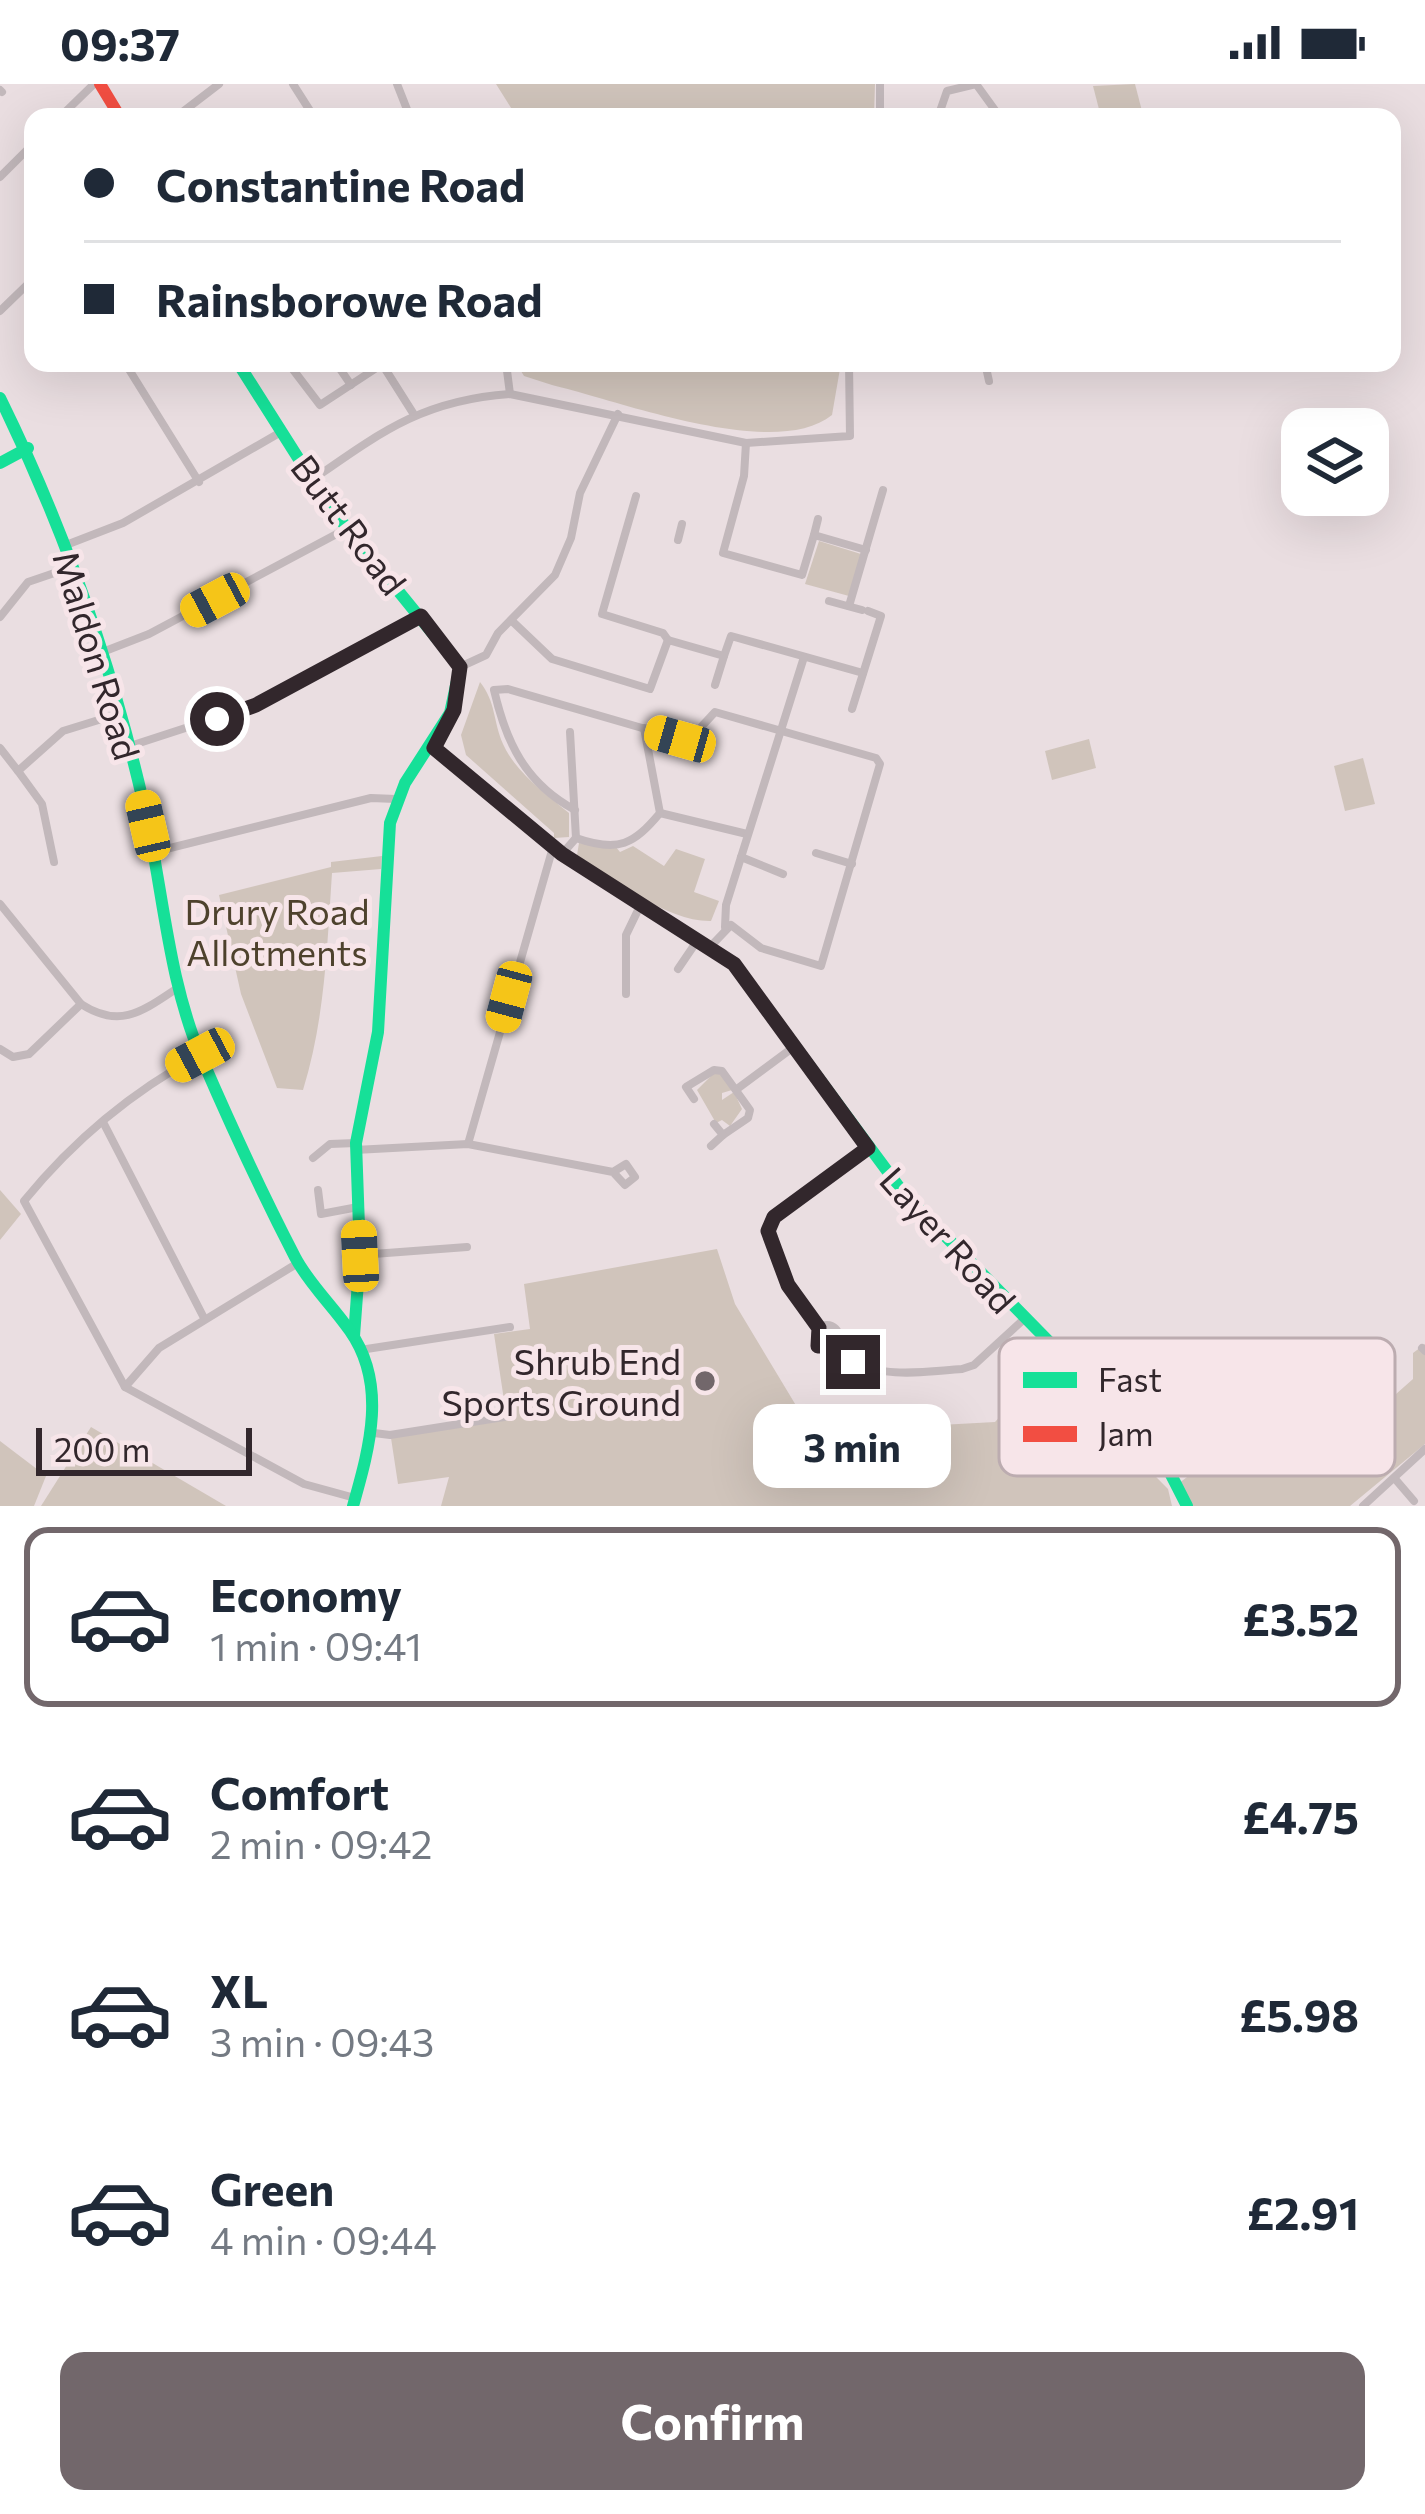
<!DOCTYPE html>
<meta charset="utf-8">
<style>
:root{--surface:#fff;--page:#f2f2f3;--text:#1f2937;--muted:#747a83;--line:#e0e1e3;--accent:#72676b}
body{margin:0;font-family:Commissioner,sans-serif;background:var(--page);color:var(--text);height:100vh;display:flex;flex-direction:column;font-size:45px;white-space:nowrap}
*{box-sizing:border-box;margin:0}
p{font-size:39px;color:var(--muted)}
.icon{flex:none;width:66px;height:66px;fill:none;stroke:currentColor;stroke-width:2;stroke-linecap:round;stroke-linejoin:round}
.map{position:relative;height:1422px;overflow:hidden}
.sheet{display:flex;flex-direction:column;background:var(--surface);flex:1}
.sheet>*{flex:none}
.top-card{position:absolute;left:24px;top:24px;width:1377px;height:264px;border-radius:24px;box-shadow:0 12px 48px #0002;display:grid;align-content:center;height:264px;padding:0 60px;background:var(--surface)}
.controls{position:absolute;left:1281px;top:324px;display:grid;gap:24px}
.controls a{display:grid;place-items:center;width:108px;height:108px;border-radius:24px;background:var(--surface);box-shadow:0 12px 48px #0002;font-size:60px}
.scale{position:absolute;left:36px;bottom:30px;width:216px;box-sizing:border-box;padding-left:12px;border:6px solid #32272c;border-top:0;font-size:33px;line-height:42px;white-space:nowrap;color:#32272c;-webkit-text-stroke:9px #f7e5e9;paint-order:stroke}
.end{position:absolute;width:54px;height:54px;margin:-27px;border:15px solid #32272c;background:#fff;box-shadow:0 0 0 6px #fff}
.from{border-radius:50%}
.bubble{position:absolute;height:84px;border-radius:24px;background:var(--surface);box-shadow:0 12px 48px #0002;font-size:39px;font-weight:700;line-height:84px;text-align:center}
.car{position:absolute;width:36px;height:72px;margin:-36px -18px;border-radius:15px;box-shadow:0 0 9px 3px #0007;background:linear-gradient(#f5c518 24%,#345 0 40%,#f5c518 0 76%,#345 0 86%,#f5c518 0)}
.top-card b{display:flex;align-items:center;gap:42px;height:114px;font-size:45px}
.top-card b+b{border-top:3px solid var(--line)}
.top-card i{width:30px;height:30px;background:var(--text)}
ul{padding:21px 0 0;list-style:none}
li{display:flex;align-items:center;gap:36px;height:180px;margin:0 24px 18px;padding:0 36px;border:6px solid transparent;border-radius:24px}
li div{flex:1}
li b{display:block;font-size:45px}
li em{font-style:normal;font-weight:700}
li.current{border-color:var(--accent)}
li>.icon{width:108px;height:108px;stroke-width:1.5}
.action{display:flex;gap:24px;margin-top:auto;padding:24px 60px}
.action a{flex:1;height:138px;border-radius:24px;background:var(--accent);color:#fff;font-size:48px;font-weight:700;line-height:138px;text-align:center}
.status{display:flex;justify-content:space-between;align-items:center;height:84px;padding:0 60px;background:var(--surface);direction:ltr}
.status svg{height:33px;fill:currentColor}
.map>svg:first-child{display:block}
</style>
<div class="status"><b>09:37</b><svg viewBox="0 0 49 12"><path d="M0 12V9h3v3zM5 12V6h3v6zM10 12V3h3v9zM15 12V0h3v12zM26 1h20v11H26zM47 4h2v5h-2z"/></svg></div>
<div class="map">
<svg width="1425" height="1422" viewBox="0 0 1425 1422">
<rect width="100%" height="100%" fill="#eadee1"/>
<!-- green -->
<g fill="#d0c4bb">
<polygon points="496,0 875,0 874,30 510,33 513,27"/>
<polygon points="1135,0 1143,31 1101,33 1093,2"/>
<path d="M516,279H841L832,331C775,377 620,317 552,301L524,292Z"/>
<polygon points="819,457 861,470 849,512 805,500"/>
<path d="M480,598C496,618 493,637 503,660C516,689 546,710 569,729V753L554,754V749L466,671L461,651Z"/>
<polygon points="1089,655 1096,684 1052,696 1045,667"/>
<polygon points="1363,674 1375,720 1345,727 1334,682"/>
<path d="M579,759L615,762L620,768L633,762L664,782L676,765L705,775L694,808L719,817L711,837C667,838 614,795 577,771Z"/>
<path d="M382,772L381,785L332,789C327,863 325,935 303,1006L277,1004L241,910L219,811L331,783V778Z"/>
<polygon points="714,989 721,990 732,1006 722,1009 722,1016 734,1008 742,1025 730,1042 722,1036 716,1039 697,1006"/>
<polygon points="0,1106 21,1130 0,1156"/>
<polygon points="717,1165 735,1220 812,1348 995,1338 1041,1288 1053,1289 1168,1405 1172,1422 441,1422 449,1393 398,1400 391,1354 507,1336 494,1250 530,1245 524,1200"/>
<polygon points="1425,1260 1425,1360 1350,1422 1187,1422 1178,1400 1247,1347 1267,1343 1289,1367 1335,1364 1413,1295 1413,1269"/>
<polygon points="91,1343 226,1422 41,1422"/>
<polygon points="0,1357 46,1392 34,1422 0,1422"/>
</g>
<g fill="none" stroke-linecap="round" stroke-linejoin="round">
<!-- street -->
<g stroke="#c2b8bb" stroke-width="8">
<polyline points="293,0 314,33"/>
<polyline points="397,0 410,33"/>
<polyline points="0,6 2,8"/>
<polyline points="60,33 94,0"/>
<polyline points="176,33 219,0"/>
<polyline points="880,33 880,0"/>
<polyline points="938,33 947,7 976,0 1000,33"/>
<polyline points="0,93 33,60"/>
<polyline points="0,227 33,195"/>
<polyline points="125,279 199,398"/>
<polyline points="288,279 320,321 384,279"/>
<polyline points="336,279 351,301"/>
<polyline points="506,279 510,310"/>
<polyline points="985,279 989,297"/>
<polyline points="382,280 413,329"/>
<polyline points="746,359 744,392 723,469 802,491 814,451 866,466"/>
<path d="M312,396C381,348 423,316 510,310L746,359L850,352L849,279"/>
<polyline points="636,412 602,530 663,549 668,556"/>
<polyline points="814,451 818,435"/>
<polyline points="678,456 682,440"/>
<polyline points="66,461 123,439 281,348"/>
<polyline points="829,517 862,526"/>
<polyline points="849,522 883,406"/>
<polyline points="0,533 28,498 72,483"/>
<polyline points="511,536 552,575 650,605 668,556 724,572 731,552 863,589"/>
<polyline points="100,569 149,550 346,445"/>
<polyline points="460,583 486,571 498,549 555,491 571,454 580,409 618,330"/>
<polyline points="715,601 724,572"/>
<polyline points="852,625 881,532 868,527"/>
<polyline points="570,648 576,754"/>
<polyline points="127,663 256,621 421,532"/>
<polyline points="0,664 18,687 63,647 118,630"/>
<polyline points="18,687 42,720 54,778"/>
<path d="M575,726C525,699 506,658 494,606L508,605L680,655H690L715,628L876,674L880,680L821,882L761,864L731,841L709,864"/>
<polyline points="660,729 747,750"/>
<polyline points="154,768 371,714 396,715"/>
<polyline points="816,769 852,780"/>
<path d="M562,770L576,754C619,769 634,760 660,729L644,644"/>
<polyline points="741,773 783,790"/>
<path d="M0,820L81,920C121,946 144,926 179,903"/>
<polyline points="725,843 726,821 804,573"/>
<polyline points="678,885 697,857"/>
<polyline points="626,910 626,851 640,822"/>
<polyline points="0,965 13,973 29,970 81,920"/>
<path d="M200,971C131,1008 73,1057 24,1117L125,1303L304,1400L355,1414"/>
<polyline points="737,1005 795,962"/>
<polyline points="694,1015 686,1003 714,986 722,987 750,1026 748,1034 723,1051"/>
<polyline points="103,1038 204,1234"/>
<polyline points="468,1060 553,763"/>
<polyline points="711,1062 723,1051 714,1040"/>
<polyline points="355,1066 468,1060 613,1088 625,1101 635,1093 626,1080 613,1088"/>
<polyline points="313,1074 330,1060 356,1059"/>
<polyline points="318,1106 321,1130 358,1123"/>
<polyline points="360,1171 467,1163"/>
<circle cx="827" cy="1253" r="12"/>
<polyline points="819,1244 788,1201 770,1140 868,1063"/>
<path d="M835,1263C869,1298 917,1288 962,1285L974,1281L1023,1236"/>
<polyline points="1422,1264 1425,1267"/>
<polyline points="360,1266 510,1243"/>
<polyline points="125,1303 159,1264 298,1179"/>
<polyline points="374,1349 390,1351 504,1333"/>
<polyline points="1141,1351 1179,1303"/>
<polyline points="1396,1396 1414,1417"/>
<polyline points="1363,1422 1425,1365"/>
</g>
<!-- fast -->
<g stroke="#16e098" stroke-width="12">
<polyline points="238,279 326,418 460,583 450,629 405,699 390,739 378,948 356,1059 360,1171 354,1252"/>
<path d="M0,314C63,442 111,579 143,717C163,802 167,894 202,975C231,1042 262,1109 295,1173C309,1200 333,1222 350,1247C388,1301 369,1365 353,1422"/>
<polyline points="0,379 28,364"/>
<polyline points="433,664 562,770 734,880 905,1111 1162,1373 1187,1422"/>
</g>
<!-- jam -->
<polyline stroke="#f24e42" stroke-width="12" points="100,0 120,33"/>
</g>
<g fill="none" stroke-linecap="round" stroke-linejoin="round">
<!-- route -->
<polyline stroke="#32272c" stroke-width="15" points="217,635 256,621 421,532 460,583 454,626 434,664 562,770 734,880 868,1064 774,1133 768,1147 788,1201 819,1244 818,1262 835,1262 853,1278"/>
</g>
<!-- markers -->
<circle fill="#72676b" stroke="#f7e5e9" stroke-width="4.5" cx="705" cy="1297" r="12"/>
<g text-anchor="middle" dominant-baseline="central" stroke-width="10" stroke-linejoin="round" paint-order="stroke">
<!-- street labels -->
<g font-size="36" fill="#32272c" stroke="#f7e5e9">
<text transform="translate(350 440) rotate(53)">Butt Road</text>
<text transform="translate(98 571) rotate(73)">Maldon Road</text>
<text transform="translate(949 1155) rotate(48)">Layer Road</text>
</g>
<!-- park labels -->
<g font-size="36" fill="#4e422d" stroke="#f7e5e9">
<text x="277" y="826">Drury Road<tspan x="277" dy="41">Allotments</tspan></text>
</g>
<!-- poi labels -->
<g font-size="36" fill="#32272c" stroke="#f7e5e9" text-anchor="end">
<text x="681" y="1276">Shrub End<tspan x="681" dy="41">Sports Ground</tspan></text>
</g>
</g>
<!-- legend -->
<rect x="999" y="1254" width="396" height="138" rx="18" fill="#f7e5e9" stroke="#bcacb0" stroke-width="3"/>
<rect x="1023" y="1288" width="54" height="16" fill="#16e098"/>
<rect x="1023" y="1342" width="54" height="16" fill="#f24e42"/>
<g font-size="33" fill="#32272c">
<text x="1098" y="1308">Fast</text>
<text x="1098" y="1362">Jam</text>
</g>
</svg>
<div class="controls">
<a><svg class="icon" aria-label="layers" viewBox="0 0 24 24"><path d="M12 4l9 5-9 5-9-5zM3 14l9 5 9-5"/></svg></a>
</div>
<div class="scale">200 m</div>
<i class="end from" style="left:217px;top:635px"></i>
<i class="end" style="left:853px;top:1278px"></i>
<div class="bubble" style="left:753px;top:1320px;width:198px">3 min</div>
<i class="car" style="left:215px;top:516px;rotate:242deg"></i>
<i class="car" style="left:680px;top:655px;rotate:286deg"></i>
<i class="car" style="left:148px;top:742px;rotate:347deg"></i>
<i class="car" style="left:509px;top:913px;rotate:195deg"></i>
<i class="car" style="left:200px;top:971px;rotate:242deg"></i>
<i class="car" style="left:360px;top:1172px;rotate:357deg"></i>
<div class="top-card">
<b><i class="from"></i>Constantine Road</b>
<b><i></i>Rainsborowe Road</b>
</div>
</div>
<section class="sheet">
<ul>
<li class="current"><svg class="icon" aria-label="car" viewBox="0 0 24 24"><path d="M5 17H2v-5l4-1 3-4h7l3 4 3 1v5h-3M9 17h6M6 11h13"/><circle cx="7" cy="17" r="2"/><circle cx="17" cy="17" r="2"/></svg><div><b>Economy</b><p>1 min · 09:41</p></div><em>£3.52</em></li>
<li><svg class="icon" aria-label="car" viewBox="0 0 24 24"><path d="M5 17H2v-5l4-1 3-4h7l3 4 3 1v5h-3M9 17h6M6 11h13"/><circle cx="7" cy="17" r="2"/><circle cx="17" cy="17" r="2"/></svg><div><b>Comfort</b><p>2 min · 09:42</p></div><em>£4.75</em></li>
<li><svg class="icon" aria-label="car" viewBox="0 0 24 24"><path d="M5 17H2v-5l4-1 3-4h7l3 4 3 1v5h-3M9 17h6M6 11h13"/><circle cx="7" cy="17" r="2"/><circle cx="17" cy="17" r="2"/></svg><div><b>XL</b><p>3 min · 09:43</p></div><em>£5.98</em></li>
<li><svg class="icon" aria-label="car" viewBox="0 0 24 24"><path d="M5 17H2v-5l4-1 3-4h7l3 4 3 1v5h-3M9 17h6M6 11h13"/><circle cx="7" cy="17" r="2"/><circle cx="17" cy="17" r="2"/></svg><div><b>Green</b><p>4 min · 09:44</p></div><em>£2.91</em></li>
</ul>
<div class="action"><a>Confirm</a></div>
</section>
